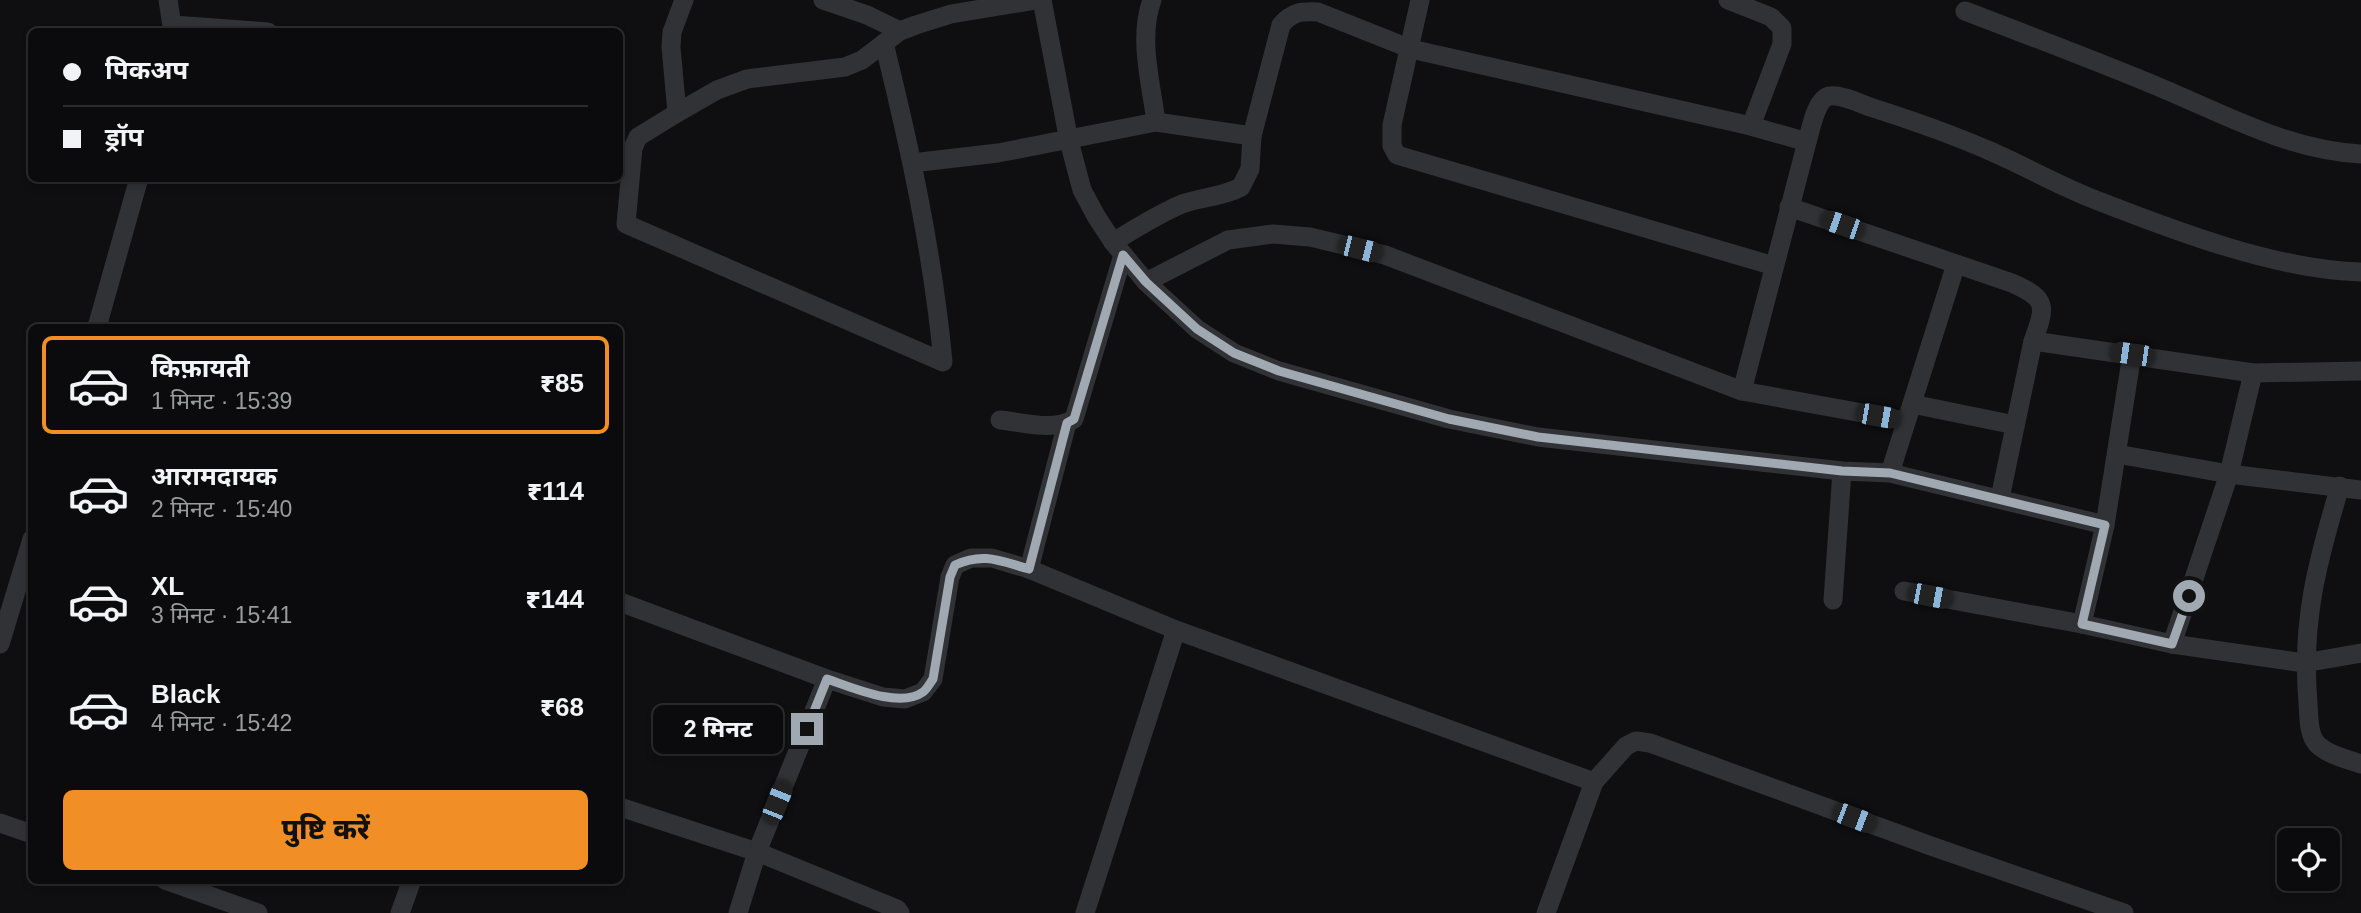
<!DOCTYPE html>
<html lang="hi">
<meta charset="utf-8">
<style>
:root{--surface:#0b0b0d;--page:#141416;--text:#f1f3f6;--muted:#9a9b9d;--line:#2b2b2e;--accent:#f18f26}
body{margin:0;font-family:Helvetica,"Noto Sans Devanagari",sans-serif;background:var(--page);color:var(--text);height:100vh;display:flex;flex-direction:column;font-size:26px;white-space:nowrap}
*{box-sizing:border-box;margin:0}
p{font-size:23px;color:var(--muted)}
.icon{flex:none;width:38px;height:38px;fill:none;stroke:currentColor;stroke-width:2;stroke-linecap:round;stroke-linejoin:round}
.map{position:relative;flex:1;overflow:hidden}
.sheet{position:absolute;left:28px;top:324px;width:595px;height:560px;display:flex;flex-direction:column;background:var(--surface);border-radius:10px;box-shadow:0 4px 10px #0003,0 0 0 2px var(--line)}
.sheet>*{flex:none}
.banner{position:absolute;left:28px;top:28px;width:595px;height:154px;border-radius:10px;box-shadow:0 4px 10px #0003,0 0 0 2px var(--line);display:grid;align-content:center;height:154px;padding:0 35px;background:var(--surface)}
.tools{position:absolute;left:2277px;top:828px;display:grid;gap:14px}
.tools a{display:grid;place-items:center;width:63px;height:63px;border-radius:10px;background:var(--surface);box-shadow:0 4px 10px #0003,0 0 0 2px var(--line);font-size:35px}
.end{position:absolute;width:32px;height:32px;margin:-16px;border:9px solid #a0a8b2;background:#111;box-shadow:0 0 0 4px #111}
.from{border-radius:50%}
.bubble{position:absolute;height:49px;border-radius:10px;background:var(--surface);box-shadow:0 4px 10px #0003,0 0 0 2px var(--line);font-size:23px;font-weight:800;line-height:49px;text-align:center}
.car{position:absolute;width:21px;height:42px;margin:-21px -10px;border-radius:9px;box-shadow:0 0 5px 2px #0007;background:linear-gradient(#222 24%,#8ab4d8 0 40%,#222 0 76%,#8ab4d8 0 86%,#222 0)}
.banner b{display:flex;align-items:center;gap:24px;height:66px;font-size:26px}
.banner b+b{border-top:2px solid var(--line)}
.banner i{width:18px;height:18px;background:var(--text)}
ul{padding:12px 0 0;list-style:none}
li{display:flex;align-items:center;gap:21px;height:98px;margin:0 14px 10px;padding:0 21px;border:4px solid transparent;border-radius:10px}
li div{flex:1}
li b{display:block;font-size:26px}
li em{font-style:normal;font-weight:800}
li.active{border-color:var(--accent)}
li>.icon{width:63px;height:63px;stroke-width:1.5}
.primary-button{display:flex;gap:14px;margin-top:auto;padding:14px 35px}
.primary-button a{flex:1;height:80px;border-radius:10px;background:var(--accent);color:#111;font-size:28px;font-weight:800;line-height:80px;text-align:center}
.map>svg:first-child{display:block}
</style>
<div class="map">
<svg width="2361" height="913" viewBox="0 0 2361 913">
<rect width="100%" height="100%" fill="#0f0f11"/>
<g fill="none" stroke-linecap="round" stroke-linejoin="round">
<!-- minor -->
<g stroke="#303235" stroke-width="19">
<polyline points="168,0 173,32"/>
<polyline points="823,0 867,15 900,31"/>
<polyline points="1042,0 1069,141 1082,190 1096,216 1113,242 1146,282 1197,329 1234,353 1279,371 1449,419 1538,437 1842,471 1890,473 2105,525"/>
<path d="M1152,0C1138,38 1151,82 1156,122"/>
<polyline points="1420,0 1392,125 1392,146 1397,155 1774,266"/>
<polyline points="1728,0 1771,17 1782,28 1782,44 1751,126"/>
<path d="M1965,11C2028,35 2091,59 2154,85C2222,113 2287,150 2361,154"/>
<polyline points="173,25 268,32"/>
<path d="M884,43C910,148 933,254 943,362L626,224L633,148L638,137L677,113L717,90L747,79L845,67L862,60L900,31L916,25L951,14L1036,0"/>
<polyline points="677,113 671,47 672,32 684,0"/>
<polyline points="912,163 998,153 1156,122 1252,136"/>
<path d="M1789,207L2012,283C2048,299 2046,306 2033,341L2000,498"/>
<path d="M1113,242C1135,229 1158,214 1182,204C1202,197 1222,197 1241,187L1250,169L1252,136L1281,25C1292,12 1301,11 1318,12L1411,49L1751,126L1807,142"/>
<polyline points="1146,282 1228,240 1273,234 1310,237 1385,255 1742,391 1906,421"/>
<polyline points="97,327 139,178"/>
<polyline points="2033,341 2253,373 2361,371"/>
<path d="M1742,391L1807,142C1811,130 1815,100 1829,96C1841,94 1859,103 1870,107C1911,120 1951,134 1990,151C2027,167 2063,188 2101,202C2178,232 2278,270 2361,272"/>
<polyline points="1912,404 2015,425"/>
<path d="M1000,420C1022,422 1054,432 1074,419L1123,255"/>
<polyline points="2117,454 2229,474 2361,490"/>
<polyline points="1890,473 1956,264"/>
<path d="M2340,486C2317,563 2301,622 2308,703C2309,716 2308,734 2317,744C2328,755 2347,759 2361,764"/>
<polyline points="1029,569 1067,423"/>
<polyline points="1904,591 2082,624 2172,644 2304,663 2361,653"/>
<polyline points="1833,600 1842,471"/>
<polyline points="620,602 827,679 883,697 905,699 923,692 933,679 950,577 955,565 971,558 992,558 1029,569 1176,630 1594,782"/>
<polyline points="2082,624 2105,525 2132,354"/>
<polyline points="0,644 32,539"/>
<polyline points="2172,644 2229,474 2253,373"/>
<polyline points="620,807 757,852 897,909 900,913"/>
<polyline points="0,823 32,834"/>
<polyline points="165,880 258,913"/>
<polyline points="400,913 412,880"/>
<polyline points="738,913 757,852 827,679"/>
<polyline points="1085,913 1176,630"/>
<polyline points="1546,913 1594,782 1626,746 1636,741 1650,743 1931,846 2124,913"/>
</g>
</g>
<g fill="none" stroke-linecap="round" stroke-linejoin="round">
<!-- route -->
<path stroke="#a0a8b2" stroke-width="9" d="M807,729L827,679C851,687 900,709 923,692C927,689 930,683 933,679L950,577L955,565C984,552 1000,561 1029,569L1067,423L1074,419L1123,255L1146,282L1197,329L1234,353L1279,371L1449,419L1538,437L1842,471L1890,473L2105,525L2082,624L2172,644L2189,596"/>
</g>
</svg>
<div class="tools">
<a><svg class="icon" aria-label="locate" viewBox="0 0 24 24"><circle cx="12" cy="12" r="6"/><path d="M12 2v4M12 18v4M2 12h4M18 12h4"/></svg></a>
</div>
<i class="end from" style="left:2189px;top:596px"></i>
<i class="end" style="left:807px;top:729px"></i>
<div class="bubble" style="left:653px;top:705px;width:130px">2 मिनट</div>
<i class="car" style="left:1842px;top:225px;rotate:289deg"></i>
<i class="car" style="left:1360px;top:249px;rotate:104deg"></i>
<i class="car" style="left:2132px;top:354px;rotate:278deg"></i>
<i class="car" style="left:1878px;top:416px;rotate:100deg"></i>
<i class="car" style="left:1930px;top:596px;rotate:101deg"></i>
<i class="car" style="left:777px;top:802px;rotate:22deg"></i>
<i class="car" style="left:1854px;top:818px;rotate:111deg"></i>
<div class="banner">
<b><i class="from"></i>पिकअप</b>
<b><i></i>ड्रॉप</b>
</div>
<section class="sheet">
<ul>
<li class="active"><svg class="icon" aria-label="car" viewBox="0 0 24 24"><path d="M5 17H2v-5l4-1 3-4h7l3 4 3 1v5h-3M9 17h6M6 11h13"/><circle cx="7" cy="17" r="2"/><circle cx="17" cy="17" r="2"/></svg><div><b>किफ़ायती</b><p>1 मिनट · 15:39</p></div><em>₹85</em></li>
<li><svg class="icon" aria-label="car" viewBox="0 0 24 24"><path d="M5 17H2v-5l4-1 3-4h7l3 4 3 1v5h-3M9 17h6M6 11h13"/><circle cx="7" cy="17" r="2"/><circle cx="17" cy="17" r="2"/></svg><div><b>आरामदायक</b><p>2 मिनट · 15:40</p></div><em>₹114</em></li>
<li><svg class="icon" aria-label="car" viewBox="0 0 24 24"><path d="M5 17H2v-5l4-1 3-4h7l3 4 3 1v5h-3M9 17h6M6 11h13"/><circle cx="7" cy="17" r="2"/><circle cx="17" cy="17" r="2"/></svg><div><b>XL</b><p>3 मिनट · 15:41</p></div><em>₹144</em></li>
<li><svg class="icon" aria-label="car" viewBox="0 0 24 24"><path d="M5 17H2v-5l4-1 3-4h7l3 4 3 1v5h-3M9 17h6M6 11h13"/><circle cx="7" cy="17" r="2"/><circle cx="17" cy="17" r="2"/></svg><div><b>Black</b><p>4 मिनट · 15:42</p></div><em>₹68</em></li>
</ul>
<div class="primary-button"><a>पुष्टि करें</a></div>
</section>
</div>
